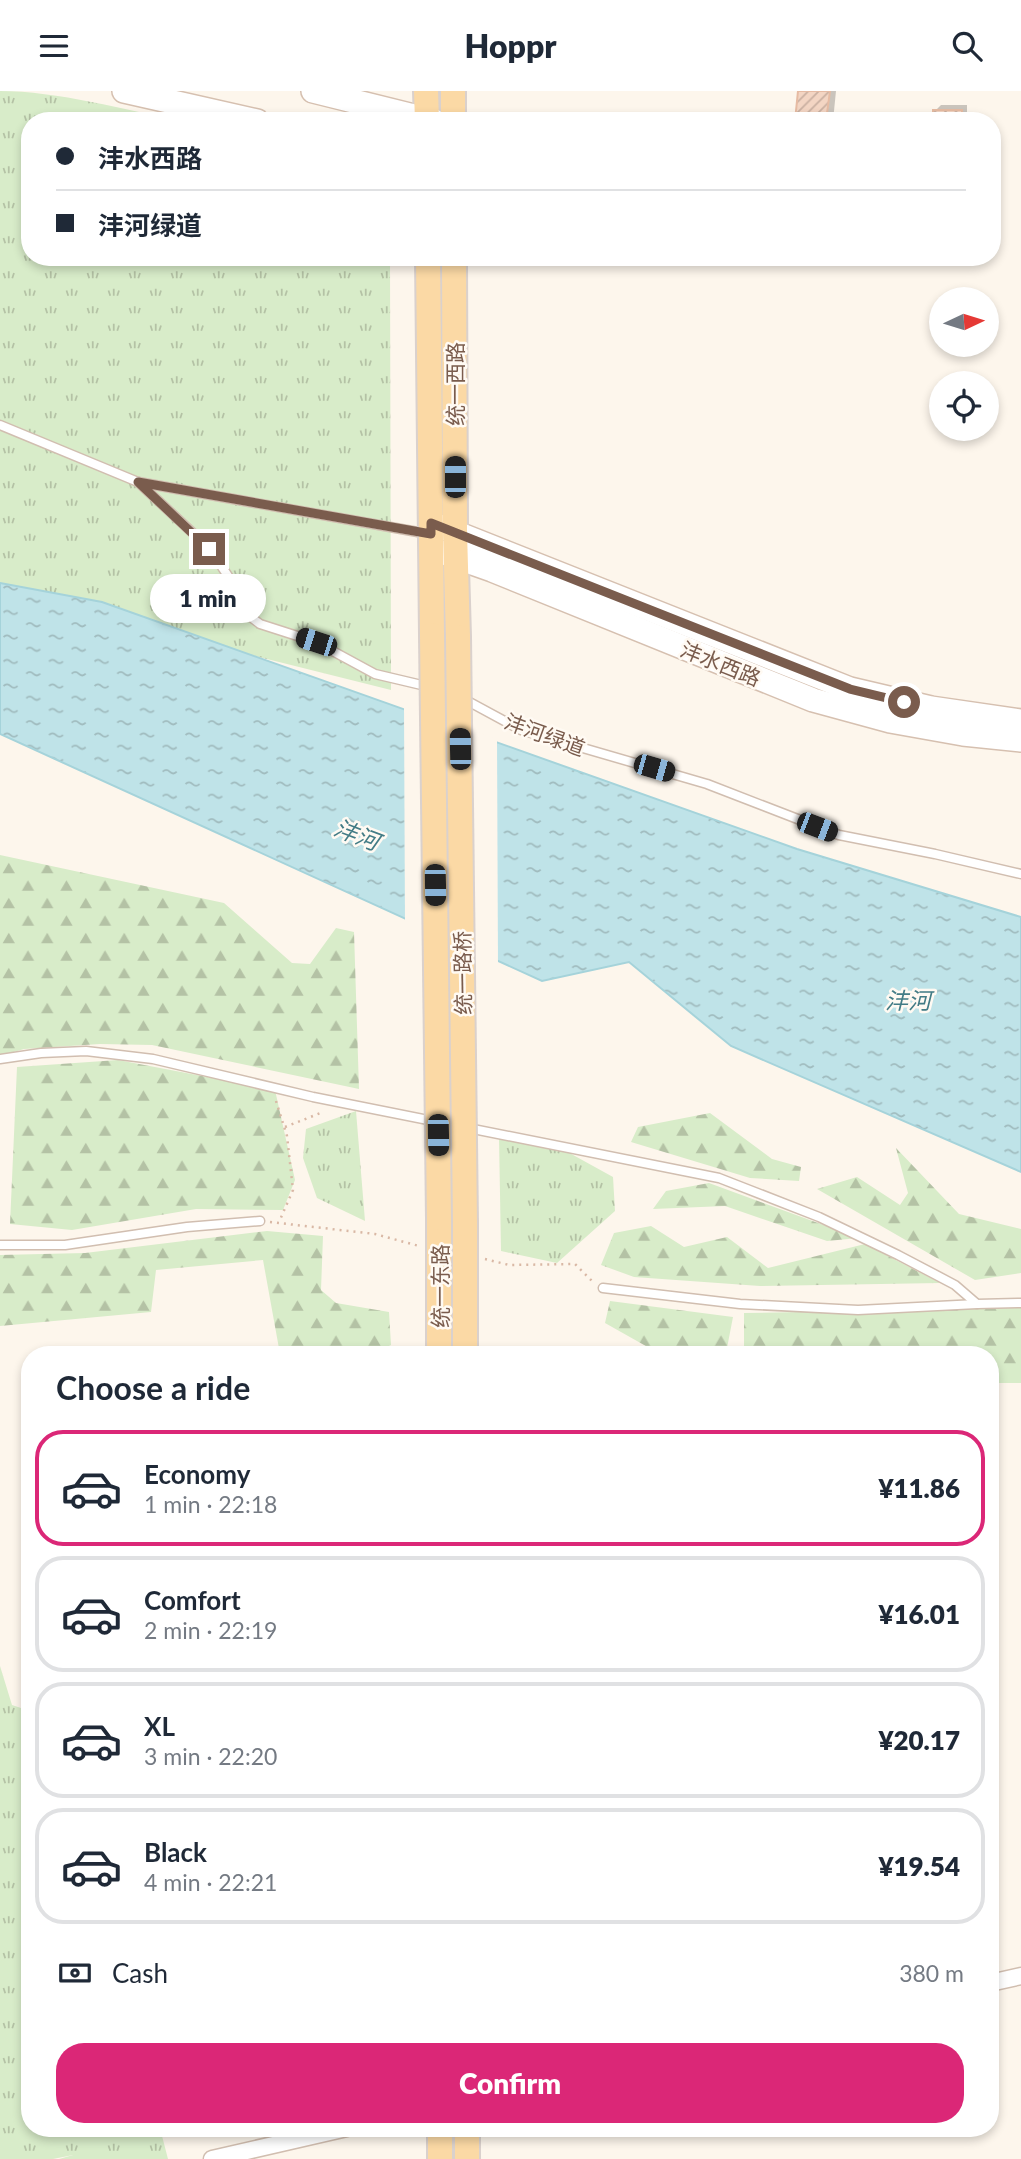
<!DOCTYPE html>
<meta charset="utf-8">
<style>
:root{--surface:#fff;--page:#f2f2f3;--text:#1f2937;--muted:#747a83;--line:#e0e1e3;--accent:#db2777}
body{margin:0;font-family:Lato,"Noto Sans SC",sans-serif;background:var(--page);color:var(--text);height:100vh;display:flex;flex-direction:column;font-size:26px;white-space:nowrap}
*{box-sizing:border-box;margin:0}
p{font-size:23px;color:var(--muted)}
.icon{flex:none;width:38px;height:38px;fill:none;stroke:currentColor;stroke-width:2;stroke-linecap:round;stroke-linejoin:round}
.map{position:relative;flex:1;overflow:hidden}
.details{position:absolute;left:21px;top:1255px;width:978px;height:791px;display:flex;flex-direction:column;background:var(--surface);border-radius:28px;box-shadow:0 4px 10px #0003}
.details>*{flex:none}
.top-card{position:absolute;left:21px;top:21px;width:980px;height:154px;border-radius:28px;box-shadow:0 4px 10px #0003;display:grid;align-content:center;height:154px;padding:0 35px;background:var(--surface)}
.needle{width:46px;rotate:86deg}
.controls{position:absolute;left:929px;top:196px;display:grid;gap:14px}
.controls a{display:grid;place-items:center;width:70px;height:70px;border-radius:50%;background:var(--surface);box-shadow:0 4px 10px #0003;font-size:35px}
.end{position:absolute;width:32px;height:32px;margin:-16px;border:9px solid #7a5c4d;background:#fff;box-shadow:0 0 0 4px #fff}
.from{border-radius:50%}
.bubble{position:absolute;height:49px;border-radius:24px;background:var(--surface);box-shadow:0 4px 10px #0003;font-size:23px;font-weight:800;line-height:49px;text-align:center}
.car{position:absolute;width:21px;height:42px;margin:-21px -10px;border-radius:9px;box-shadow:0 0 5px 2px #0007;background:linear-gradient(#222 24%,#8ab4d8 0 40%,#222 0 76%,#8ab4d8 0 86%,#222 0)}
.top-card b{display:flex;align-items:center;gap:24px;height:66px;font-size:26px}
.top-card b+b{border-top:2px solid var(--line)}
.top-card i{width:18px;height:18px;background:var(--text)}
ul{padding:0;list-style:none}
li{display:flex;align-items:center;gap:21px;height:116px;margin:0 14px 10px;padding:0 21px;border:4px solid var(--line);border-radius:28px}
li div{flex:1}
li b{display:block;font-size:26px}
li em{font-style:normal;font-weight:800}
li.selected{border-color:var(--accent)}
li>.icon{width:63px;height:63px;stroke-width:1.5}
h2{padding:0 35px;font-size:32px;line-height:84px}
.pay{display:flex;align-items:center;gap:18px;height:77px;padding:0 35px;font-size:26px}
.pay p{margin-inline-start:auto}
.button{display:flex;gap:14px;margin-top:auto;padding:14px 35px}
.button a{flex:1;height:80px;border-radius:28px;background:var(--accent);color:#fff;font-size:28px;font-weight:800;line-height:80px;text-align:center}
header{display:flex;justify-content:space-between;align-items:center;height:91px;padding:0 35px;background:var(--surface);font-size:32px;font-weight:800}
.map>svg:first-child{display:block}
</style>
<header><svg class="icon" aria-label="menu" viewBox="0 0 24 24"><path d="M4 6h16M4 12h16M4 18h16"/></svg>Hoppr<svg class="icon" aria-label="search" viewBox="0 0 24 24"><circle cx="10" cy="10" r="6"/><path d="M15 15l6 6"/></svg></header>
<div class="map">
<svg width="1021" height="2068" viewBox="0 0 1021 2068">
<defs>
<pattern id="grass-tufts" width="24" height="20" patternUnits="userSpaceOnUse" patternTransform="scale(1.75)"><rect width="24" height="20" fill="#d8ecc9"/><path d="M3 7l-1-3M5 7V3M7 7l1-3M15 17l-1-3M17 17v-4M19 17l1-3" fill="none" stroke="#b4c2a5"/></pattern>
<pattern id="forest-firs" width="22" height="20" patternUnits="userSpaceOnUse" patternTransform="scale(1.75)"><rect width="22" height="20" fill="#d8ecc9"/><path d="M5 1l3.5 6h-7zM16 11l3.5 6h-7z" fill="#b4c2a5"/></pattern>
<pattern id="water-ripples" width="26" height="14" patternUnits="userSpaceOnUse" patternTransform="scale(1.75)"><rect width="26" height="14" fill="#bfe3e8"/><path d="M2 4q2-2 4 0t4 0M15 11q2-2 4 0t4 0" fill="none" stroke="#a0bbbe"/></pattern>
<pattern id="building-hatch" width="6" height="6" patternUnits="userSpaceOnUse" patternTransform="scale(1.75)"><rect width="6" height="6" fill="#f3d5c3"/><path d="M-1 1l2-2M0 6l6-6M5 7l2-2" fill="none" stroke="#cab0a1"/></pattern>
</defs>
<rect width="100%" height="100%" fill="#fdf6ec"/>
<!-- grass -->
<g fill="url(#grass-tufts)">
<path d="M0,0C57,0 126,19 182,30H30V166H390L391,599L0,501Z"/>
<polygon points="356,1020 365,1130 317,1107 303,1067 306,1038"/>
<polygon points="499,1046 555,1054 613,1086 615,1120 557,1172 501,1160"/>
<polygon points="0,1575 12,1614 30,1620 30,2037 188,2037 161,2041 168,2068 59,2068 73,2064 53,2068 0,2068"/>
</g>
<!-- forest -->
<g fill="url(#forest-firs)">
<polygon points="0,764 224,812 292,872 310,873 336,837 354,841 359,998 152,954 100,953 24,958 0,965"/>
<polygon points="118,969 275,999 295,1089 283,1119 196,1118 72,1139 10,1133 17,976"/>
<polygon points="710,1022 772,1068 801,1076 799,1090 750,1087 631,1051 638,1036"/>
<polygon points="896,1057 959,1123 1021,1138 1021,1182 975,1189 817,1098 857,1086 900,1114 908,1102"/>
<polygon points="709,1092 859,1147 827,1150 725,1115 653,1118 666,1100"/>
<polygon points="651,1135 684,1156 727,1146 768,1177 865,1153 940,1192 760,1195 634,1186 601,1174 614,1142"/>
<polygon points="267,1140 323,1145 321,1199 336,1212 389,1221 391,1254 372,1263 280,1263 263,1169 156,1179 151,1221 0,1235 0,1164 85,1162"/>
<polygon points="610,1210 733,1226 727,1257 692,1255 690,1263 660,1263 605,1232"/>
<polygon points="1021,1217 1021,1292 991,1292 990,1264 791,1264 744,1256 744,1222"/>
</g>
<!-- water -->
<polygon fill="url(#water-ripples)" stroke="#a5d3da" stroke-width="2" points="0,492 102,511 797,758 1021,826 1021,1081 731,955 629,871 542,890 0,643"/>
<!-- pier -->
<polygon fill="#fdf6ec" points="404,615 497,648 498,874 405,832"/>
<!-- shadow -->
<g fill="#0003">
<polygon points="800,0 836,0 833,30 796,30"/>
<polygon points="941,14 967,14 967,30 935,30 935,20"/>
</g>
<!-- building -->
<g fill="url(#building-hatch)" stroke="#e6bba3" stroke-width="2">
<polygon points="798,0 830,0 826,30 795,30"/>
<rect x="933" y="19" width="29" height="11"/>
</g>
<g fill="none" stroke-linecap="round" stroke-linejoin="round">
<!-- lane casing -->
<g stroke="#d1beb0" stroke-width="11">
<g id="lane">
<polyline points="0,334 138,391 429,443"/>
<polyline points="138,391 210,458 228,485 243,520 260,533 316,551 375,583 430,596"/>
<polyline points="462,607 521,639 707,693 839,744 935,763 1021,783"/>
<polyline points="0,968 41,962 86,960 153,968 313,1006 719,1087 819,1126 898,1164 955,1194 977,1213 1021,1212"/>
<polyline points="0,1154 65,1154 187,1136 260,1130"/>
<polyline points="603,1197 740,1213 858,1219 977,1213"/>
</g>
</g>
<!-- street casing -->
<g stroke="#d1beb0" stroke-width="19">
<g id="street">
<polyline points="990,1892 1021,1885"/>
<polyline points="212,2068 347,2037"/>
</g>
</g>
<!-- secondary casing -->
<g stroke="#d6c0b0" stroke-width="26">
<g id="secondary">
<polyline points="124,0 257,30"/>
<polyline points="313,0 434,30"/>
<polyline points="439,435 850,598 931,617 1021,630"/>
<polyline points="441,461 492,479 813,609 890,630 963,643 1021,649"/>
</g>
</g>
<!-- primary casing -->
<g stroke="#dad1cd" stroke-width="28">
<g id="primary">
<polyline points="426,0 427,30"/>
<polyline points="453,0 453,30"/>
<polyline points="428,166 432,544"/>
<polyline points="454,166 455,441 458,546"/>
<polyline points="439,1127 439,1264"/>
<polyline points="465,1133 465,1264"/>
<polyline points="440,2037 440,2068"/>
<polyline points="467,2037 467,2068"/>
</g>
</g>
<!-- path -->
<g stroke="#d9b8a5" stroke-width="2.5" stroke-dasharray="2 5" stroke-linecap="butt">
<polyline points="276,1010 287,1045 293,1099 279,1131"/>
<polyline points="285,1036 323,1021"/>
<polyline points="270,1131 375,1143 419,1155"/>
<polyline points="485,1168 509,1174 575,1173 593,1191"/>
</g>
<!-- lane -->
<use href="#lane" stroke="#fff" stroke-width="8"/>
<!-- street -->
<use href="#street" stroke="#fff" stroke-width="16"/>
<!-- secondary -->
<use href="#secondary" stroke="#fff" stroke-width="23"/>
<!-- primary -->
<use href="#primary" stroke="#fbd9a5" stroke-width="24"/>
<!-- primary-bridge casing -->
<g stroke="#dad1cd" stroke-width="28" stroke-linecap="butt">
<g id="primary-bridge">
<polyline points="432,544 439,1127"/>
<polyline points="458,546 465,1133"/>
</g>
</g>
<!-- primary-bridge -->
<use href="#primary-bridge" stroke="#fbd9a5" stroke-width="24"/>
</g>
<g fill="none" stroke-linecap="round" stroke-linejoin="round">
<!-- route -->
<polyline stroke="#7a5c4d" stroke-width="9" points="209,458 138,391 431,443 431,432 850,598 904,611"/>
</g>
<g text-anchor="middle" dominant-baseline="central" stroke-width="5" stroke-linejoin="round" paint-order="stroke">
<!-- street labels -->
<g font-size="21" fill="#7a5c4d" stroke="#fffaf3">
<text transform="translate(454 293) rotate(-90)">统一西路</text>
<text transform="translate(721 572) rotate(22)">沣水西路</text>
<text transform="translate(545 643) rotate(20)">沣河绿道</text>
<text transform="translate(462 882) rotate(-91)">统一路桥</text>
<text transform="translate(439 1195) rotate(-90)">统一东路</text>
</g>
<!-- water labels -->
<g font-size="23" font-style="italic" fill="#437c86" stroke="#fffaf3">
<text transform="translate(357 743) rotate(21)">沣河</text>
<text x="908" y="909">沣河</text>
</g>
</g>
</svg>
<div class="controls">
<a><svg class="needle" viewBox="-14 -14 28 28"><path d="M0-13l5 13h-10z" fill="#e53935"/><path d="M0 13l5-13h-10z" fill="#747a83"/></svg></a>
<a><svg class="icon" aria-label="locate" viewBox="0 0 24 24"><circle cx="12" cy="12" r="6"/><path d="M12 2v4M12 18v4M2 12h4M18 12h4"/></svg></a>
</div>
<i class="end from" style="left:904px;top:611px"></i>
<i class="end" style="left:209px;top:458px"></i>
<div class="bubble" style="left:150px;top:483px;width:116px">1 min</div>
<i class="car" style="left:455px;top:386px;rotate:0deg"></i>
<i class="car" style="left:316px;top:551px;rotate:288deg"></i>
<i class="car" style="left:460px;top:658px;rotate:359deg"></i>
<i class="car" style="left:654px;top:677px;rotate:106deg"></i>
<i class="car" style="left:817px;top:736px;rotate:111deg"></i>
<i class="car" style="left:435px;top:794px;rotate:179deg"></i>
<i class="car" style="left:438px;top:1044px;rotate:179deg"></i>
<div class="top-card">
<b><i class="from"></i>沣水西路</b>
<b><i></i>沣河绿道</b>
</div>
<section class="details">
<h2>Choose a ride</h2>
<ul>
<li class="selected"><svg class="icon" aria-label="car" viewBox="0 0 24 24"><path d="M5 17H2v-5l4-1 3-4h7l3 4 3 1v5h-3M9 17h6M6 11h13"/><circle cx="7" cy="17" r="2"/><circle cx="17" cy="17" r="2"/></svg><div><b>Economy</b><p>1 min · 22:18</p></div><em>¥11.86</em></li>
<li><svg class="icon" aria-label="car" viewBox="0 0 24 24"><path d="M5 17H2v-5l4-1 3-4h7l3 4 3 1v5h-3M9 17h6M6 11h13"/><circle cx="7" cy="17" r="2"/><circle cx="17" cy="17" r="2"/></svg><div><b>Comfort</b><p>2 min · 22:19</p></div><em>¥16.01</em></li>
<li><svg class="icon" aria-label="car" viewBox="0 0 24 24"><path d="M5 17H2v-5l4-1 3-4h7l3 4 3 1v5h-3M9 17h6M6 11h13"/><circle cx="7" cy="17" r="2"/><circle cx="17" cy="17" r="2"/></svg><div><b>XL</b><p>3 min · 22:20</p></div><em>¥20.17</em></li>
<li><svg class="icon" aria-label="car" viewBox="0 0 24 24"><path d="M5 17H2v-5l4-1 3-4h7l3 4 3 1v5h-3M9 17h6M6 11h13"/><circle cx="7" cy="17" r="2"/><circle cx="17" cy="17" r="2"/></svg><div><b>Black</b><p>4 min · 22:21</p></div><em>¥19.54</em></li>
</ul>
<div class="pay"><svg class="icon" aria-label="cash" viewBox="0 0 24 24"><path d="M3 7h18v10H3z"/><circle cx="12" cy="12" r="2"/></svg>Cash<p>380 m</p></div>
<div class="button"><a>Confirm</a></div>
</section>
</div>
